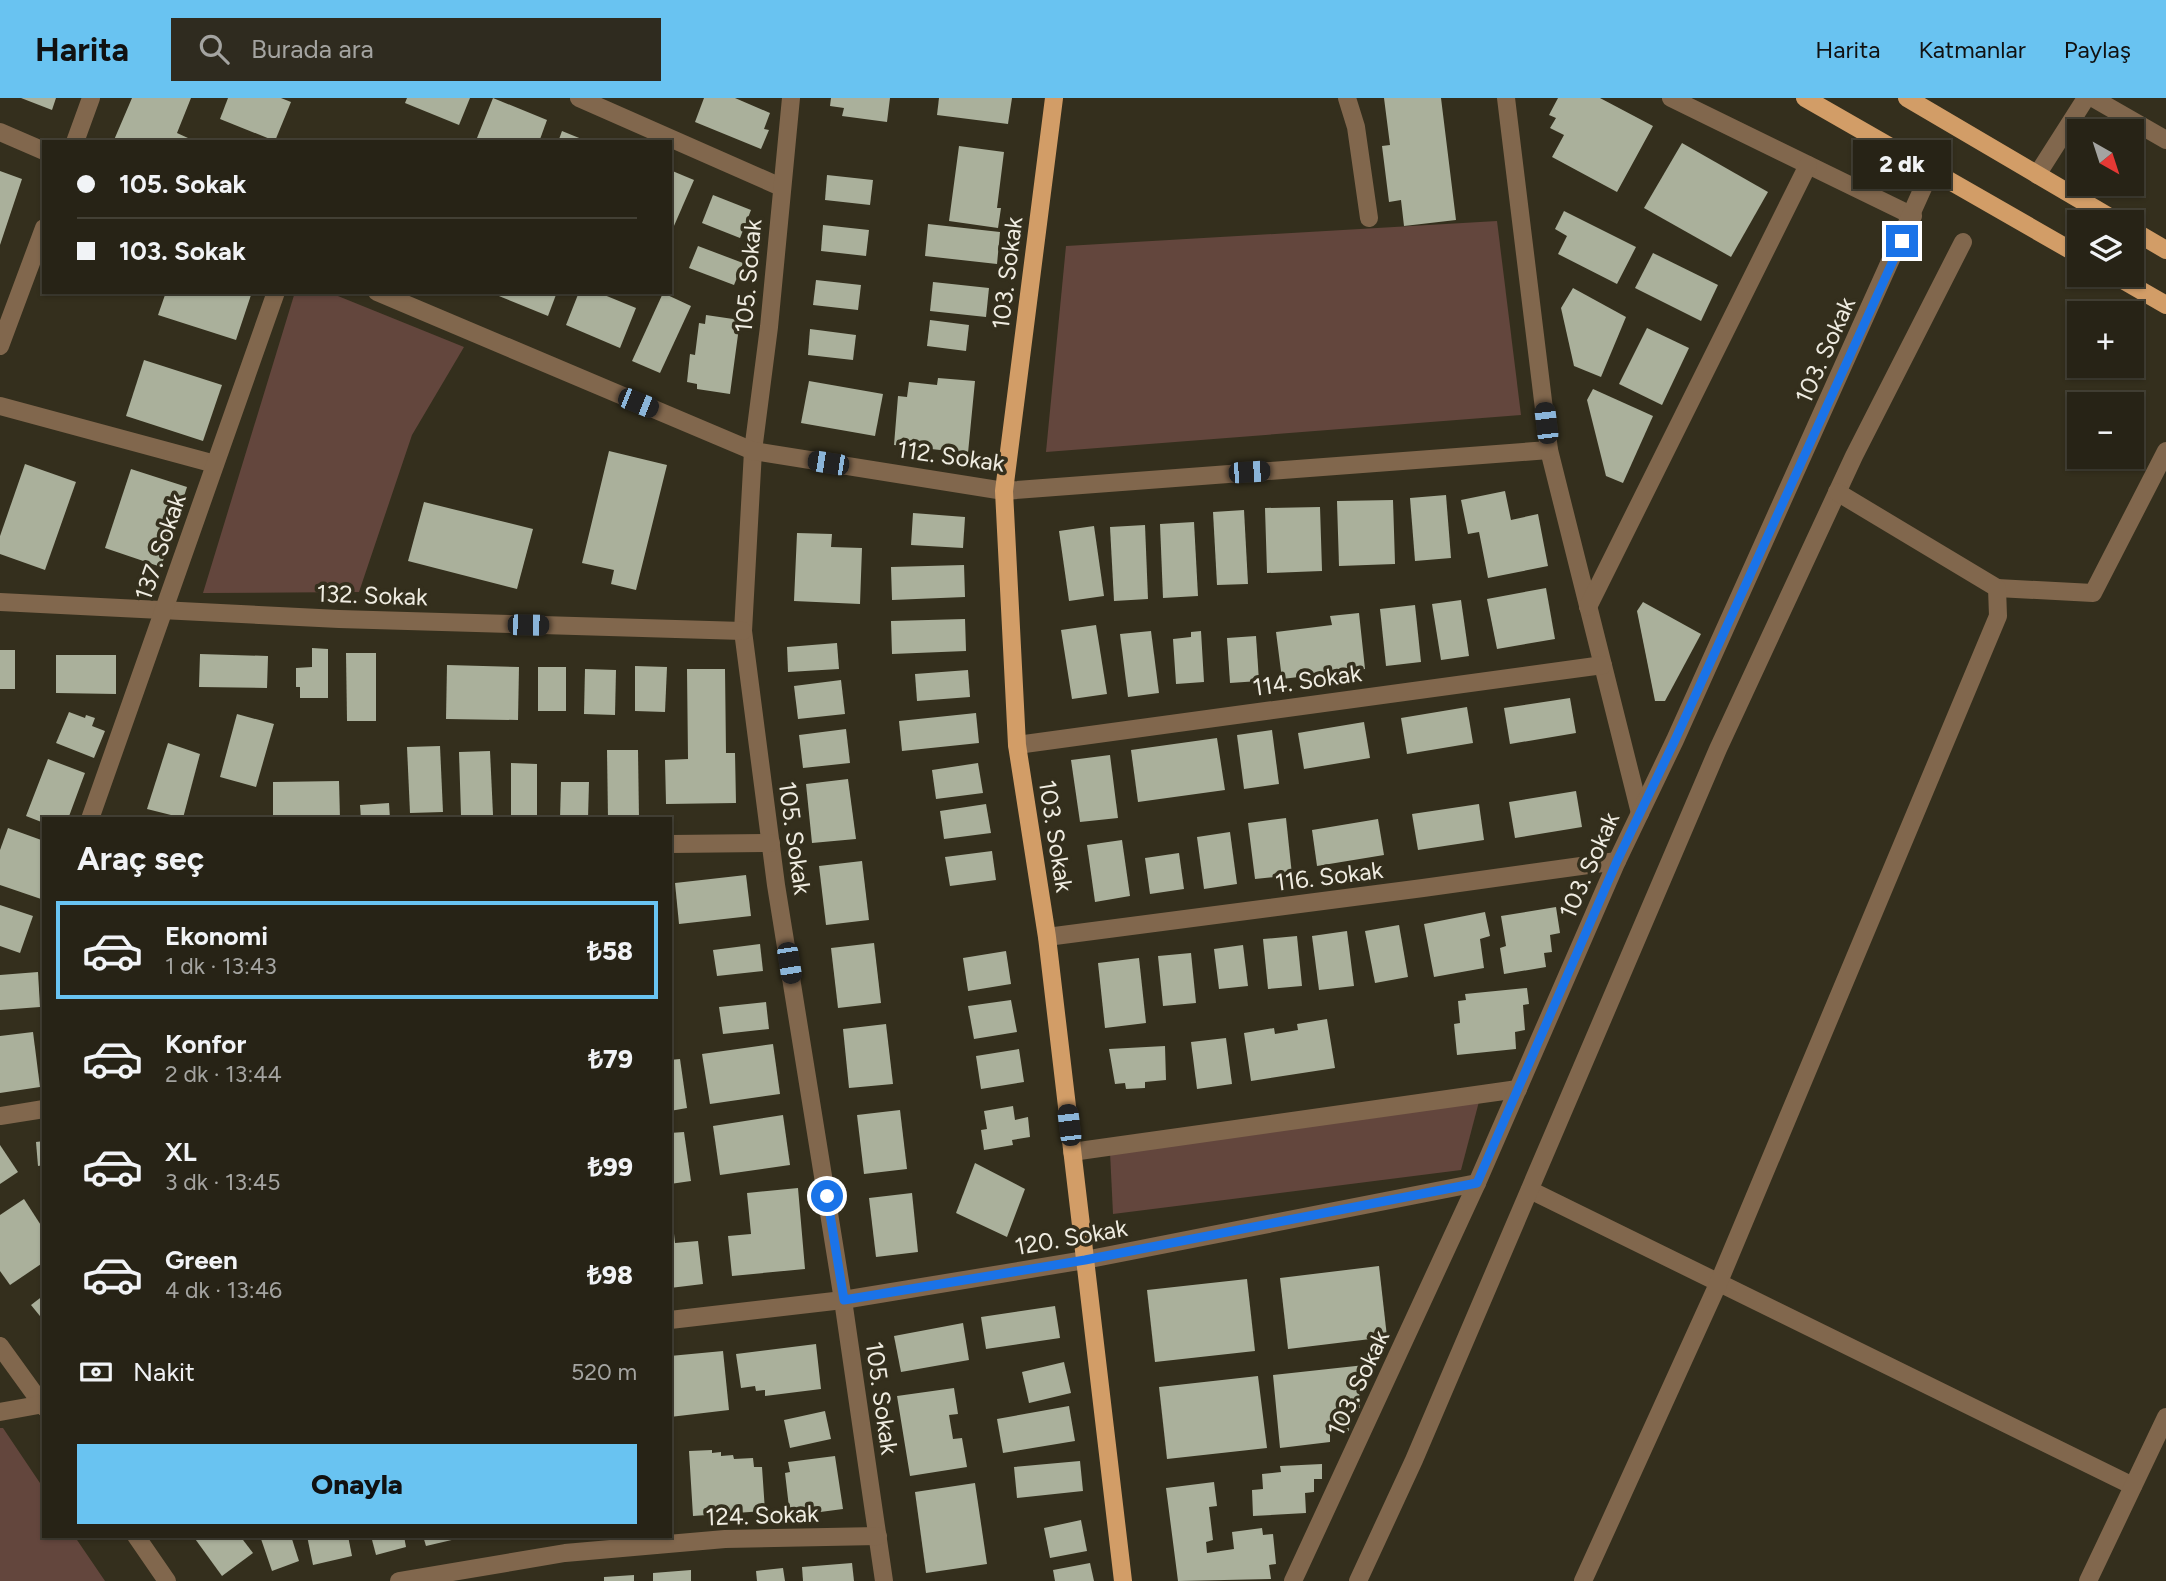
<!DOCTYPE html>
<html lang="tr">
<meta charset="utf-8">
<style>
:root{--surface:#272316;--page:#2f2b1f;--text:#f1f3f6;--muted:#a4a4a1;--line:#434035;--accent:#69c3f1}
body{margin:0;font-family:Figtree,sans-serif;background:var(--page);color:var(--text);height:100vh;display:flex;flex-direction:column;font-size:26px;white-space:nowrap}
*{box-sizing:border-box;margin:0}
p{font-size:23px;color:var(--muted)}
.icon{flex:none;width:38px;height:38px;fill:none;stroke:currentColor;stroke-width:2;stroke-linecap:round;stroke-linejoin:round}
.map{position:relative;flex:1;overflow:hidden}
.drawer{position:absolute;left:42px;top:719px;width:630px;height:721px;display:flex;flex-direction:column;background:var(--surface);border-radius:0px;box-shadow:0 2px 5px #0004,0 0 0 2px var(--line)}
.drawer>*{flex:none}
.banner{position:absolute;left:42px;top:42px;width:630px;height:154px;border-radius:0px;box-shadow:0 2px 5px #0004,0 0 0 2px var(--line);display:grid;align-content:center;height:154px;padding:0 35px;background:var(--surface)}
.needle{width:46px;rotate:141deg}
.buttons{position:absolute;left:2067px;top:21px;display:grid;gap:14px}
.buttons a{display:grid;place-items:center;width:77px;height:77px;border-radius:0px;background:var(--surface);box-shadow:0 2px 5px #0004,0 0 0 2px var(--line);font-size:35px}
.end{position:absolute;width:32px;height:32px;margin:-16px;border:9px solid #1a73e8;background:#fff;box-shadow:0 0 0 4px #fff}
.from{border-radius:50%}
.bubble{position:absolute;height:49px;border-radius:0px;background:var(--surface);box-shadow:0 2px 5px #0004,0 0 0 2px var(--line);font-size:23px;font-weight:800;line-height:49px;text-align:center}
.car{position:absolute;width:21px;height:42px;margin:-21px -10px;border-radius:9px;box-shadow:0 0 5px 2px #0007;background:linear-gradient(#222 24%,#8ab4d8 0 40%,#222 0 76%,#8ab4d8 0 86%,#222 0)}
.banner b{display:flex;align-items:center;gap:24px;height:66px;font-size:26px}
.banner b+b{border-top:2px solid var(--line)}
.banner i{width:18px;height:18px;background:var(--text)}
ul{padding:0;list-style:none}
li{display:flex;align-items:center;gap:21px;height:98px;margin:0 14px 10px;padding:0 21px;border:4px solid transparent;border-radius:0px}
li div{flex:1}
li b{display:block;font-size:26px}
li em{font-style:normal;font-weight:800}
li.current{border-color:var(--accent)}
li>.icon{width:63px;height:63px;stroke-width:1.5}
h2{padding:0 35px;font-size:32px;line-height:84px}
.pay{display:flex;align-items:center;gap:18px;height:77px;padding:0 35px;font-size:26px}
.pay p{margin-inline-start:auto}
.cta{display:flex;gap:14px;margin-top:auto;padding:14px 35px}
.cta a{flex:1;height:80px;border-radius:0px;background:var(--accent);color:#111;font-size:28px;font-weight:800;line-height:80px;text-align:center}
header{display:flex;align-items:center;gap:42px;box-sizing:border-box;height:98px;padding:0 35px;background:var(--accent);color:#111}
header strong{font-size:33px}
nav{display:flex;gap:38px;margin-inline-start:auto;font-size:24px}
.search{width:490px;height:63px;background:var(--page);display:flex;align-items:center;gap:18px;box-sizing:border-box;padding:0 24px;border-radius:0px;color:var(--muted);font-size:26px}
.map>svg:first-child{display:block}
</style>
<header>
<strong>Harita</strong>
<div class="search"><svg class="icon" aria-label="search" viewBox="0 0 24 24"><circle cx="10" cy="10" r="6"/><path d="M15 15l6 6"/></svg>Burada ara</div>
<nav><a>Harita</a><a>Katmanlar</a><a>Paylaş</a></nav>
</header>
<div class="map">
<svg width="2166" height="1483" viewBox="0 0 2166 1483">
<rect width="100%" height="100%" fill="#342f1d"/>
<!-- green -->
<g fill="#63463d">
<polygon points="1497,123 1521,317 1046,354 1066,148"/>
<polygon points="295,194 328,194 464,249 412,337 359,494 203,495"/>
<polygon points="1481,996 1461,1072 1113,1116 1110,1054"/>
<polygon points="0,1330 3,1330 44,1391 44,1438 75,1439 105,1483 0,1483"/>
</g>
<!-- building -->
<g fill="#aab09b">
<polygon points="21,0 56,0 52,12"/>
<polygon points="132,0 191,0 177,35 188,40 186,44 119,44 114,42"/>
<polygon points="228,0 281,0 291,4 275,43 220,21"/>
<polygon points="407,0 470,0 459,27 405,5"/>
<polygon points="493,0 547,22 539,44 487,44 477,40"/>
<polygon points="704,0 735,0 770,15 764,31 769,32 761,51 695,24"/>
<polygon points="831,0 890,0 887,24 842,18 844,10 830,8"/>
<polygon points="939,0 1012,0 1008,26 937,17"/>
<polygon points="1384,0 1441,0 1456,122 1404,128 1401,102 1389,104 1382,48 1390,47"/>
<polygon points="1558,0 1600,0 1653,28 1617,94 1552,59 1564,37 1550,30 1556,20 1549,17"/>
<polygon points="562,33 589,44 558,44"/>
<polygon points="1682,45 1768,94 1731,159 1644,110"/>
<polygon points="959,48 1004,54 997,110 1001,110 998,130 949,123"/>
<polygon points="670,72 694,82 670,137"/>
<polygon points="0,73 22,81 0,147"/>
<polygon points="827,77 873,82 870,107 825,102"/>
<polygon points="713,97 751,112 740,140 702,125"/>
<polygon points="1564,113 1636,149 1617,186 1558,156 1567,138 1555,131"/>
<polygon points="928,126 1000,134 997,166 925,158"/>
<polygon points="823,127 869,132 866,158 821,153"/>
<polygon points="698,148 743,165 734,187 689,170"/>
<polygon points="1653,155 1718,187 1701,223 1635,190"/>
<polygon points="816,182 861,187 858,212 813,207"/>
<polygon points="933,184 989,190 986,219 930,213"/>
<polygon points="1573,190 1626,219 1601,279 1574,268 1561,210"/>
<polygon points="166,194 252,194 236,242 158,217"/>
<polygon points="489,194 557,194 548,218"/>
<polygon points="579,194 597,194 636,210 620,250 566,227"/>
<polygon points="663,195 691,208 660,275 632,263"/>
<polygon points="706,217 740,222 730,296 697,291 697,286 687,284 690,256 695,257 699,225 705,226"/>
<polygon points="930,222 969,227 966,253 927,248"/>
<polygon points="1647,230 1689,250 1662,307 1619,286"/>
<polygon points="810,231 856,237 853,262 808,257"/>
<polygon points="144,262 222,287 203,343 126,318"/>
<polygon points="938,280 975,283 968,355 894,347 898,298 907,299 909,284 937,287"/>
<polygon points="809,283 883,296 875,338 801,325"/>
<polygon points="1593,291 1653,318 1623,385 1606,378 1587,302"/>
<polygon points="609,353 667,367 636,492 611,486 614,472 582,465"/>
<polygon points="25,366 76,384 45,472 0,456 0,438"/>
<polygon points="131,371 187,389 161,469 105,450"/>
<polygon points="1505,393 1511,422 1538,416 1548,468 1488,480 1479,434 1468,436 1461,402"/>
<polygon points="1446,397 1451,460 1415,463 1410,400"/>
<polygon points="1393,402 1395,466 1339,468 1337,403"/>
<polygon points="424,404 533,431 517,491 408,463"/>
<polygon points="1320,409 1322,473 1267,475 1265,410"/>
<polygon points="1244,412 1248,486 1217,487 1213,414"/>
<polygon points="913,415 965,419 963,450 911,447"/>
<polygon points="1194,424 1198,498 1163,500 1160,426"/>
<polygon points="1145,427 1148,501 1114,503 1110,429"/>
<polygon points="1094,428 1104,498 1069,503 1059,433"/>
<polygon points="797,435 832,436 831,449 862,450 860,506 794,503"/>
<polygon points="964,467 965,499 892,502 891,469"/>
<polygon points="1546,490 1555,541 1497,551 1487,501"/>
<polygon points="1461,502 1469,558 1441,562 1432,506"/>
<polygon points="1643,504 1701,536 1665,603 1655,603 1637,513"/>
<polygon points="1415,507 1421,564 1386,568 1380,511"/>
<polygon points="1359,515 1365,571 1282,581 1276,534 1332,527 1330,518"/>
<polygon points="965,521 966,553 892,556 891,523"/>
<polygon points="1096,527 1107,596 1072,601 1061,532"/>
<polygon points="1151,533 1159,595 1128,599 1120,536"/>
<polygon points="1201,533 1204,584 1176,586 1173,541 1191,539 1191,534"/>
<polygon points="1256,538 1259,583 1230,585 1227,540"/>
<polygon points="837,545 839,571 788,574 787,549"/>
<polygon points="312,550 328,551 328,600 300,600 300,589 296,589 296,570 312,569"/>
<rect x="0" y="552" width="15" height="39"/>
<polygon points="346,555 376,555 376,623 347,623"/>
<polygon points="200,556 268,558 267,590 199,589"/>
<polygon points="56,557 116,557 116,596 56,595"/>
<polygon points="447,567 519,569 518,622 446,621"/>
<polygon points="635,568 667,569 665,614 635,613"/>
<rect x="538" y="569" width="28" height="44"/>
<polygon points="585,571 616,572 615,617 584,616"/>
<polygon points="687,571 725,571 726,655 735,655 736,705 666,706 665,662 688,661"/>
<polygon points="968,572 970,599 917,603 915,576"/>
<polygon points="841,582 845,616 798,621 794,588"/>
<polygon points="1570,600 1576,635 1510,646 1504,610"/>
<polygon points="1467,609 1473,645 1407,656 1401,620"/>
<polygon points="69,614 85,620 86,617 95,620 92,628 105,633 94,660 56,645"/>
<polygon points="976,615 979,645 902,653 899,623"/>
<polygon points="237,616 274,626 256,689 220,679"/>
<polygon points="1364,624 1370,660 1304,671 1298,635"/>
<polygon points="846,631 850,665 803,670 799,637"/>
<polygon points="1272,632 1279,686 1244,691 1237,637"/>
<polygon points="1217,640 1225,692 1138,704 1131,652"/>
<polygon points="168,645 200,656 183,720 147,711"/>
<polygon points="440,648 443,714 410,715 407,649"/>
<polygon points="607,652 638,652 639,721 608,721"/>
<polygon points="490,653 493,717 461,718 459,654"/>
<polygon points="1110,657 1118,720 1080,724 1071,662"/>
<polygon points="48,661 85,675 68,721 44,721 44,725 26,718"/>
<polygon points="511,665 537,666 537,721 511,721"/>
<polygon points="978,665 983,695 936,701 932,672"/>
<polygon points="848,681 856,741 812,745 806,686"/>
<polygon points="339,683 340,721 273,721 273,684"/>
<polygon points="561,684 589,684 588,721 560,721"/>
<polygon points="1576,693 1582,729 1515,740 1509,704"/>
<polygon points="389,705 390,721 361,721 360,707"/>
<polygon points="986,706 991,735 944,741 940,713"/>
<polygon points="1479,706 1484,742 1418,752 1412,716"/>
<polygon points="1286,720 1292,777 1255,781 1248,725"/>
<polygon points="1378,721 1384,757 1317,768 1312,732"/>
<polygon points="8,730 44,743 44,802 0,787 0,752"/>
<polygon points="1230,734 1237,786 1204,791 1197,739"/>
<polygon points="1122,742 1130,798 1095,804 1087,747"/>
<polygon points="992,753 996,782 950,788 945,759"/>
<polygon points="1179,755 1184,791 1150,796 1145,760"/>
<polygon points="862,763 869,822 826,827 819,768"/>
<polygon points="746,777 751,818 679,826 675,785"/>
<polygon points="0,807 33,818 20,855 0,848"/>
<polygon points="1556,809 1560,835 1550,837 1552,854 1544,855 1546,869 1504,876 1500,850 1506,848 1501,818"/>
<polygon points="1485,814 1490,838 1480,841 1484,870 1434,879 1424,826"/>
<polygon points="1399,827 1408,879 1375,885 1365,833"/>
<polygon points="1347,833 1354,888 1319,892 1312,838"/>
<polygon points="1297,838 1302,888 1268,891 1263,841"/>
<polygon points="874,845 881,905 838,910 831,850"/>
<polygon points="760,846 763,873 717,878 713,852"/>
<polygon points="1243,847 1248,888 1219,891 1214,851"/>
<polygon points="1006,853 1011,886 968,893 963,860"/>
<polygon points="1191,855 1196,905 1163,908 1158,858"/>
<polygon points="1139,860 1146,925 1105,930 1098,865"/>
<polygon points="38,874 40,909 0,912 0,877"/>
<polygon points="1527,890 1529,906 1523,907 1525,932 1515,934 1516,951 1457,957 1454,926 1460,925 1458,903 1466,902 1465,896"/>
<polygon points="1011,902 1017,934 974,941 968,908"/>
<polygon points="766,904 769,931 723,936 719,909"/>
<polygon points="1327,921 1335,970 1251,983 1244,935 1274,930 1275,936 1298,932 1297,926"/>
<polygon points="886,926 893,986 849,990 843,931"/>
<polygon points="33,934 40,989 0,995 0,938"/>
<polygon points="1226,940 1232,986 1197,991 1191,944"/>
<polygon points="773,946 780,996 710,1006 702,956"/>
<polygon points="1165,948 1166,982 1145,984 1145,990 1126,991 1125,985 1115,986 1109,951"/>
<polygon points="1019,951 1024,984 981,991 976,958"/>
<polygon points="680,961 687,1010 670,1013 670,962"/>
<polygon points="1013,1008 1015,1022 1028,1019 1030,1039 1012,1042 1013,1047 984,1052 981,1032 987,1031 984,1013"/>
<polygon points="900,1012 907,1071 864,1076 857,1017"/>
<polygon points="783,1017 790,1067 720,1077 713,1028"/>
<polygon points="684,1034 691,1083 670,1086 670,1035"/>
<polygon points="44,1043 44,1067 38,1068 36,1044"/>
<polygon points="0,1047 18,1074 0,1086"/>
<polygon points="975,1065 1025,1091 1007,1139 956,1115"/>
<polygon points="798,1090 805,1171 732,1178 728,1138 751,1136 747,1095"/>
<polygon points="912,1095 918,1154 876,1159 869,1100"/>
<polygon points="24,1101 44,1132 44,1164 10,1187 0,1173 0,1117"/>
<polygon points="672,1117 675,1145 698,1143 703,1186 670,1190"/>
<polygon points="1379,1168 1387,1239 1288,1251 1280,1180"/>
<polygon points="1247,1181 1255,1253 1155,1264 1147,1192"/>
<polygon points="44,1197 44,1223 31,1207"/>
<polygon points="1055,1208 1060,1240 986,1251 981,1219"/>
<polygon points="963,1225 969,1262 901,1274 894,1238"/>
<polygon points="816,1246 821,1291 765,1298 765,1292 756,1293 755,1288 741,1290 736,1256"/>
<polygon points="723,1253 729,1312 670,1319 670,1258"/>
<polygon points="1064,1264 1071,1295 1029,1305 1022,1274"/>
<polygon points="1365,1267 1367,1290 1359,1291 1360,1310 1347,1311 1349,1333 1330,1335 1330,1344 1280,1350 1273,1277"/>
<polygon points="1258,1278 1267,1350 1167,1361 1159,1289"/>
<polygon points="954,1290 958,1316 949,1317 953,1341 962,1340 967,1369 910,1378 897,1298"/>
<polygon points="1069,1308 1075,1343 1003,1355 997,1321"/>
<polygon points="825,1313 831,1341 790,1350 784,1322"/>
<polygon points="712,1352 712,1355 721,1354 721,1358 733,1357 734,1361 753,1360 754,1369 762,1369 765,1413 693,1418 689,1353"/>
<polygon points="835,1358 843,1411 790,1418 785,1375 790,1374 788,1364"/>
<polygon points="1080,1363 1083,1393 1017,1400 1014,1369"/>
<polygon points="1322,1366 1322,1381 1314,1381 1314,1394 1305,1395 1306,1415 1253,1418 1252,1392 1263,1391 1262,1376 1281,1374 1280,1368"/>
<polygon points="1214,1384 1217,1408 1209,1409 1213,1442 1206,1444 1207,1455 1234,1451 1232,1434 1262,1430 1263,1437 1273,1436 1276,1466 1269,1467 1271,1481 1178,1483 1166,1390"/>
<polygon points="975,1385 987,1466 926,1475 915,1394"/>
<polygon points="1081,1422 1087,1453 1050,1460 1044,1430"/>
<polygon points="193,1438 240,1438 253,1455 222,1478"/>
<polygon points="260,1438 291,1438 299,1463 272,1473"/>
<polygon points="307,1438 348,1438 352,1458 313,1467"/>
<polygon points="371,1438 404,1438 406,1449 376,1457"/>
<polygon points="423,1438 456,1438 456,1441 426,1448"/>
<polygon points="852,1465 854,1483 803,1483 802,1469"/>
<polygon points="1090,1465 1094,1483 1055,1483 1053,1472"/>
<polygon points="783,1470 785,1483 757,1483 756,1473"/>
<polygon points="691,1472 691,1483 653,1483 653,1475"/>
<polygon points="634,1477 634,1483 604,1483 604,1479"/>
</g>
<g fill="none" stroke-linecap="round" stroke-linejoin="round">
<!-- minor -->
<g stroke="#81674d" stroke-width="18">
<polyline points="579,0 781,89"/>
<polyline points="791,0 769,229 753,353 743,533 776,787 843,1202 884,1483"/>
<polyline points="1347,0 1356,29 1369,120"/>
<polyline points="1506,0 1549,352 1640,715"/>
<polyline points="1671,0 1913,118"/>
<polyline points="2093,0 2166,42"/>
<polyline points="0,34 44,53"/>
<polyline points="75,44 91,0"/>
<polyline points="2037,77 2086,0"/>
<polyline points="377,194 753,353 1004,393 1549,352"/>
<polyline points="0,248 44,130"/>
<polyline points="0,308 215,366"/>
<polyline points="1997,490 2093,495 2166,353"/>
<polyline points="0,504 339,521 743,533"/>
<polyline points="1588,509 1808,67"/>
<polyline points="1017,647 1603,567"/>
<polyline points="90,721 276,194"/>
<polyline points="670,746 771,745"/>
<polyline points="1047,839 1423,790 1617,763"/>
<polyline points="0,1018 44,1011"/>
<polyline points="1072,1054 1518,991"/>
<polyline points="1530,1092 2133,1388"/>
<polyline points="670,1222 843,1202 1085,1162 1477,1085"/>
<polyline points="0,1248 44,1309"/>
<polyline points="0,1314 44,1306"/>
<polyline points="136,1438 167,1483"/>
<polyline points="399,1483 565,1455 725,1441 878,1438"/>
<polyline points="1293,1483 1477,1085 1617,763 1675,642 1931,72"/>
<polyline points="1358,1483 1414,1362 1718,651 1854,358 1963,144"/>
<polyline points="1583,1483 1718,1186 1998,518 1997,490 1837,394"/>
<polyline points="2088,1483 2166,1319"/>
</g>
<!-- major -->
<g stroke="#d29d67" stroke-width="18">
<polyline points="1054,0 1004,393 1017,647 1047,839 1123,1483"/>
<polyline points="1805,0 2079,157"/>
<polyline points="1907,0 2118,124"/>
<polyline points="2132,132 2166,152"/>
<polyline points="2114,177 2166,207"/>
</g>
</g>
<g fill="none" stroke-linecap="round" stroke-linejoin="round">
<!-- route -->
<polyline stroke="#1a73e8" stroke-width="9" points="827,1098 844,1202 1085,1162 1477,1085 1617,763 1675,642 1902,143"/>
</g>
<g text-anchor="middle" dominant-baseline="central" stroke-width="7" stroke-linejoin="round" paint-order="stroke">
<!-- street labels -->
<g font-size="24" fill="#efece1" stroke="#342f1d">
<text transform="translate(1007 175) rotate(-83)">103. Sokak</text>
<text transform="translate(748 178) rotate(-85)">105. Sokak</text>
<text transform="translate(1825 252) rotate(-66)">103. Sokak</text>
<text transform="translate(951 358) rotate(8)">112. Sokak</text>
<text transform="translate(160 449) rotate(-71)">137. Sokak</text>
<text transform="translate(372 497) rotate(2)">132. Sokak</text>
<text transform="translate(1307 582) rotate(-8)">114. Sokak</text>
<text transform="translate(1056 738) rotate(81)">103. Sokak</text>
<text transform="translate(795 740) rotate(82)">105. Sokak</text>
<text transform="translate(1589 767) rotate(-66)">103. Sokak</text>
<text transform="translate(1329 778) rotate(-7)">116. Sokak</text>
<text transform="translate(1071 1139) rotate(-10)">120. Sokak</text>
<text transform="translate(1358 1285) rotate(-65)">103. Sokak</text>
<text transform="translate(882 1300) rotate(82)">105. Sokak</text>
<text transform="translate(762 1417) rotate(-2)">124. Sokak</text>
</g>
</g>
</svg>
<div class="buttons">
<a><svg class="needle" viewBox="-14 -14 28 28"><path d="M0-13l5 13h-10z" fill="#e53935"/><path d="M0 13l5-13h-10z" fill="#a4a4a1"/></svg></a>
<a><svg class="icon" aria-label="layers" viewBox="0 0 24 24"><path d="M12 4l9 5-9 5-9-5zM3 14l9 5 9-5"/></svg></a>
<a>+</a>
<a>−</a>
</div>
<i class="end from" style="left:827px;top:1098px"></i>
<i class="end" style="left:1902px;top:143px"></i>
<div class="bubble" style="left:1853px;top:42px;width:98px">2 dk</div>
<i class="car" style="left:638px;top:305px;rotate:112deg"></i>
<i class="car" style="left:1546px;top:325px;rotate:353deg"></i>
<i class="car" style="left:828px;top:365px;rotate:279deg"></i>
<i class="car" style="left:1249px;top:374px;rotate:86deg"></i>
<i class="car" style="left:528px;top:527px;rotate:91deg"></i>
<i class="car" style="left:789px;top:865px;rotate:171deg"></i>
<i class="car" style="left:1069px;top:1027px;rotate:353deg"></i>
<div class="banner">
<b><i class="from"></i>105. Sokak</b>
<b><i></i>103. Sokak</b>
</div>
<section class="drawer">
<h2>Araç seç</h2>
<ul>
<li class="current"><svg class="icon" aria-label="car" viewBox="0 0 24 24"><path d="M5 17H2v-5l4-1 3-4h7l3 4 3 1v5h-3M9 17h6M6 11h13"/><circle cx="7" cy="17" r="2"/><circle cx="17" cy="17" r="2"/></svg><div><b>Ekonomi</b><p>1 dk · 13:43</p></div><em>₺58</em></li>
<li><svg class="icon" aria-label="car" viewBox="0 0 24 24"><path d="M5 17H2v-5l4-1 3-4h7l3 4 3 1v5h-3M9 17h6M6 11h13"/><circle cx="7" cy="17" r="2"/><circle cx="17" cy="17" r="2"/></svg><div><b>Konfor</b><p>2 dk · 13:44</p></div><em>₺79</em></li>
<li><svg class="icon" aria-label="car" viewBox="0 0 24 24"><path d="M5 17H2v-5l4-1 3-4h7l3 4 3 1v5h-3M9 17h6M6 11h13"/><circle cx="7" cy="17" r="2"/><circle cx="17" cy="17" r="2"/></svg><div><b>XL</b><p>3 dk · 13:45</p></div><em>₺99</em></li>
<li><svg class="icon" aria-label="car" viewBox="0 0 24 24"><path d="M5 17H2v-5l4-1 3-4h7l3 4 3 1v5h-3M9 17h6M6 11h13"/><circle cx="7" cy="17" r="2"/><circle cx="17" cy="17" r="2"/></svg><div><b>Green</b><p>4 dk · 13:46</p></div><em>₺98</em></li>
</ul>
<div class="pay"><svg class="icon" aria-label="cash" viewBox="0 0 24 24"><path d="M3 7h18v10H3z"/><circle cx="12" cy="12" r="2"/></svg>Nakit<p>520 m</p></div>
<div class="cta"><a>Onayla</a></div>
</section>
</div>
